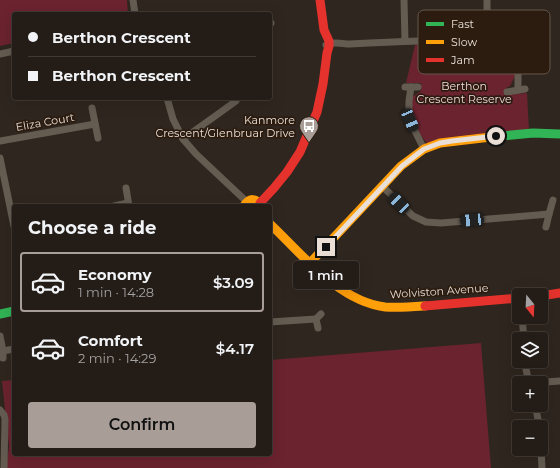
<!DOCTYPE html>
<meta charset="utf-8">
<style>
:root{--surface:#231c17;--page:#2b2520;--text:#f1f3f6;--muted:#a3a1a1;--line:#403a36;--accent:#a99e97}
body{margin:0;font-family:Montserrat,sans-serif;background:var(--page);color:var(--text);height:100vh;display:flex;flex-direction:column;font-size:15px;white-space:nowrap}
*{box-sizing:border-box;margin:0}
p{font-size:13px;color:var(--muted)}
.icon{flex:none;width:22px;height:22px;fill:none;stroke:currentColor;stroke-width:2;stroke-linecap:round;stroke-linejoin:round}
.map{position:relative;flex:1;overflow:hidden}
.details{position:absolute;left:12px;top:204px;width:260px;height:252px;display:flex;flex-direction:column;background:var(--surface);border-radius:4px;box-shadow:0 4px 16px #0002,0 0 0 1px var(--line)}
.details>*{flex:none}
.banner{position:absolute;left:12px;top:12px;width:260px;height:88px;border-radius:4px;box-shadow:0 4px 16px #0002,0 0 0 1px var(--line);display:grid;align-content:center;height:88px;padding:0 16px;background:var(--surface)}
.needle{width:26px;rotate:162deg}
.controls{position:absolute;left:512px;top:288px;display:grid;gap:8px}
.controls a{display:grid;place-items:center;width:36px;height:36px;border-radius:4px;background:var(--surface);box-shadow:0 4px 16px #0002,0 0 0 1px var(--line);font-size:20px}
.end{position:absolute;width:18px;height:18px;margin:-9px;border:5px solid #eadfd7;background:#111;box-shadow:0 0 0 2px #111}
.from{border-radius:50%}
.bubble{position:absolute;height:28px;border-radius:4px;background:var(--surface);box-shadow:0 4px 16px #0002,0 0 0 1px var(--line);font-size:13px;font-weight:600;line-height:28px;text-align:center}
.car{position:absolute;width:12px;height:24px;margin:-12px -6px;border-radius:5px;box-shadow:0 0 3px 1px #0007;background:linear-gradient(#222 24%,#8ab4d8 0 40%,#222 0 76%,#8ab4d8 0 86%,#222 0)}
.banner b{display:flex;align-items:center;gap:14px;height:38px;font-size:15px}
.banner b+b{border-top:1px solid var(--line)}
.banner i{width:10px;height:10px;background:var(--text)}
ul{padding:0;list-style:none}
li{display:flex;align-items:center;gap:12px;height:60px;margin:0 8px 6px;padding:0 8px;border:2px solid transparent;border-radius:4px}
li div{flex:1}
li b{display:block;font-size:15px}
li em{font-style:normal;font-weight:600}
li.current{border-color:var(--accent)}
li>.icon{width:36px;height:36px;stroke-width:1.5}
h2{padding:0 16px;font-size:18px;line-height:48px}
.button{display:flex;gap:8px;margin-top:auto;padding:8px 16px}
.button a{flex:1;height:46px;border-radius:4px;background:var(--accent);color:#111;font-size:16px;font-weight:600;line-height:46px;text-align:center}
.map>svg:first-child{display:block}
</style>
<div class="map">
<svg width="560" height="468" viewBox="0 0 560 468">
<rect width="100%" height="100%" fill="#2f261f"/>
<!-- green -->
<g fill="#6b232f">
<polygon points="0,0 127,0 128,14 14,14 14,43 0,46"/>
<polygon points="507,33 515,76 510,86 506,88 507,95 527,93 529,131 427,143 422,137 412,119 411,98 421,91 421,83 406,83 415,45 484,42 495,34"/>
<polygon points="481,343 491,468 6,468 9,446 2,381 14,380 14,454 270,454 270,360"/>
</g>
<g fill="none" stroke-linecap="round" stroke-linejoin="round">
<!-- street -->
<g stroke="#645c51" stroke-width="7">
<polyline points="133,0 135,14"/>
<polyline points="404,0 405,41"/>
<polyline points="486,16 487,11 487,0"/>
<polyline points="270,23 271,23"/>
<polyline points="511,29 518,75 518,90"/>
<polyline points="487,30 523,28"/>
<path d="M326,45C333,41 342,44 350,44C390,42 430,40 469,40C479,42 492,40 492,27C492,22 489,16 487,11"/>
<polyline points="0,54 14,51"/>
<polyline points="405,87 418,87"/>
<polyline points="411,87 409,101 409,119 424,149"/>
<polyline points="507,92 525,89"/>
<polyline points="167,98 173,119 183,139 196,154 247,202"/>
<polyline points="92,108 98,138"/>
<polyline points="183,139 218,114 236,101 237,98"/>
<polyline points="0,141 95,124"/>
<polyline points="0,158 14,226"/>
<polyline points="383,187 413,216 426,222 441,223 549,214"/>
<polyline points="126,188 129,206"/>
<polyline points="114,206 128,203"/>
<polyline points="546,227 549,214 553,200"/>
<polyline points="522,317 524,339"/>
<polyline points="270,322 316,319"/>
<polyline points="318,328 316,319 321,314"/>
<polyline points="0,336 3,351 3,358"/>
<polyline points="3,351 14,349"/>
<polyline points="526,361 526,369 529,383"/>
<polyline points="531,383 560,381"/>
<polyline points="535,405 538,419 539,427"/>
<polyline points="0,410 4,415 5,419 4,468"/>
<polyline points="541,449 542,468"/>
</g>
<!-- fast -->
<g stroke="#30b455" stroke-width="9">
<polyline points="491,137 533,133 560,134"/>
<polyline points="0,314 14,311"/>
</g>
<!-- slow -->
<g stroke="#ff9f0a" stroke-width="9">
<path d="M244,206C250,197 256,198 262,206"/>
<path d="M270,224C302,254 338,301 385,307C398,308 411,307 425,306"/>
<polyline points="310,263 401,166 424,149 440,143 491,137"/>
</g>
<!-- jam -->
<g stroke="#e5322d" stroke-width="9">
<polyline points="260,203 274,188 287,172 300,152 317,112 323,84 327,53 329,46 329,41 324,30 320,0"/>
<polyline points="541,296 560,293"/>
<polyline points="425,306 519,298"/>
</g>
</g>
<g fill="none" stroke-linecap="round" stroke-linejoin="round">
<!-- route -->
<polyline stroke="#eadfd7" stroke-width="5" points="326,247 402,166 424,149 440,143 452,141 496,136"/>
</g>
<!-- icons -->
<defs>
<g id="bus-pin" transform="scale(1)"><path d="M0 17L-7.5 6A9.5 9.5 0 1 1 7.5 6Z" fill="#a99e97" stroke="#2b1c0f"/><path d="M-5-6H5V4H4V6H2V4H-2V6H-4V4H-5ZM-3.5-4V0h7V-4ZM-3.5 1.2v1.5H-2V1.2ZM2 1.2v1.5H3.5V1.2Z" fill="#fff"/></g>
</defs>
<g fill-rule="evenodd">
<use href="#bus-pin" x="309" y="126"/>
</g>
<g text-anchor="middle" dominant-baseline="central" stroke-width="3.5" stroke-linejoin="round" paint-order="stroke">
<!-- park labels -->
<g font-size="11" fill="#f3d6d8" stroke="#2b1c0f">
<text x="464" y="86">Berthon<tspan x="464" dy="13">Crescent Reserve</tspan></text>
</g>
<!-- poi labels -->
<g font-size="11" fill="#eadfd7" stroke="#2b1c0f" text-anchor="end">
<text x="295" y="120">Kanmore<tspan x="295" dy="13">Crescent/Glenbruar Drive</tspan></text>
</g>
<!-- street labels -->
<g font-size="11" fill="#eadfd7" stroke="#2b1c0f">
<text transform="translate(45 122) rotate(-10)">Eliza Court</text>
<text transform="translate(439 291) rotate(-4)">Wolviston Avenue</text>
</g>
</g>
<!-- legend -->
<rect x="418" y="10" width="132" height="64" rx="6" fill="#2b1c0f" stroke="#64564b" stroke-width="1"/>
<rect x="426" y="22" width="18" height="4" fill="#30b455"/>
<rect x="426" y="40" width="18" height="4" fill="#ff9f0a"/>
<rect x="426" y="58" width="18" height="4" fill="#e5322d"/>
<g font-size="11" fill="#eadfd7">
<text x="451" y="28">Fast</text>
<text x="451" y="46">Slow</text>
<text x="451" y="64">Jam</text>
</g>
</svg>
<div class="controls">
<a><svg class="needle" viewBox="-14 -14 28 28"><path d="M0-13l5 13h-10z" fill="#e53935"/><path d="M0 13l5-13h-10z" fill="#a3a1a1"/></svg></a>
<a><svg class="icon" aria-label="layers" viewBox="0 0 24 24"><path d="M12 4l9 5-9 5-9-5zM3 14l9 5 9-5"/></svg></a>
<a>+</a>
<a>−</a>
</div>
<i class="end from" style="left:496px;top:136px"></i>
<i class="end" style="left:326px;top:247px"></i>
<div class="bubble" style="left:293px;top:261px;width:66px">1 min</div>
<i class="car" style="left:410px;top:120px;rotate:157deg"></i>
<i class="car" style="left:399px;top:203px;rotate:315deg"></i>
<i class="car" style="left:472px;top:220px;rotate:265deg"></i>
<div class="banner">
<b><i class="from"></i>Berthon Crescent</b>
<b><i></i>Berthon Crescent</b>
</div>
<section class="details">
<h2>Choose a ride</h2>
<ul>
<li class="current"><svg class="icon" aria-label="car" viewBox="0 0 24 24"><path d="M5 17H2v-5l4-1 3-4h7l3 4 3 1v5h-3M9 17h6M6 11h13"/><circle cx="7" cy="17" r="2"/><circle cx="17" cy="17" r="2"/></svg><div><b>Economy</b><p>1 min · 14:28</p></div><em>$3.09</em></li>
<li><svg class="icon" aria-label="car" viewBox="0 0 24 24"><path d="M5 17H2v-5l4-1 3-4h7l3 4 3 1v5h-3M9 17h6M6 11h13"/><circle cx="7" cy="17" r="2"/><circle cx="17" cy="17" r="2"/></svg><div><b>Comfort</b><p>2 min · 14:29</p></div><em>$4.17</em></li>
</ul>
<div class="button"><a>Confirm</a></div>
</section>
</div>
